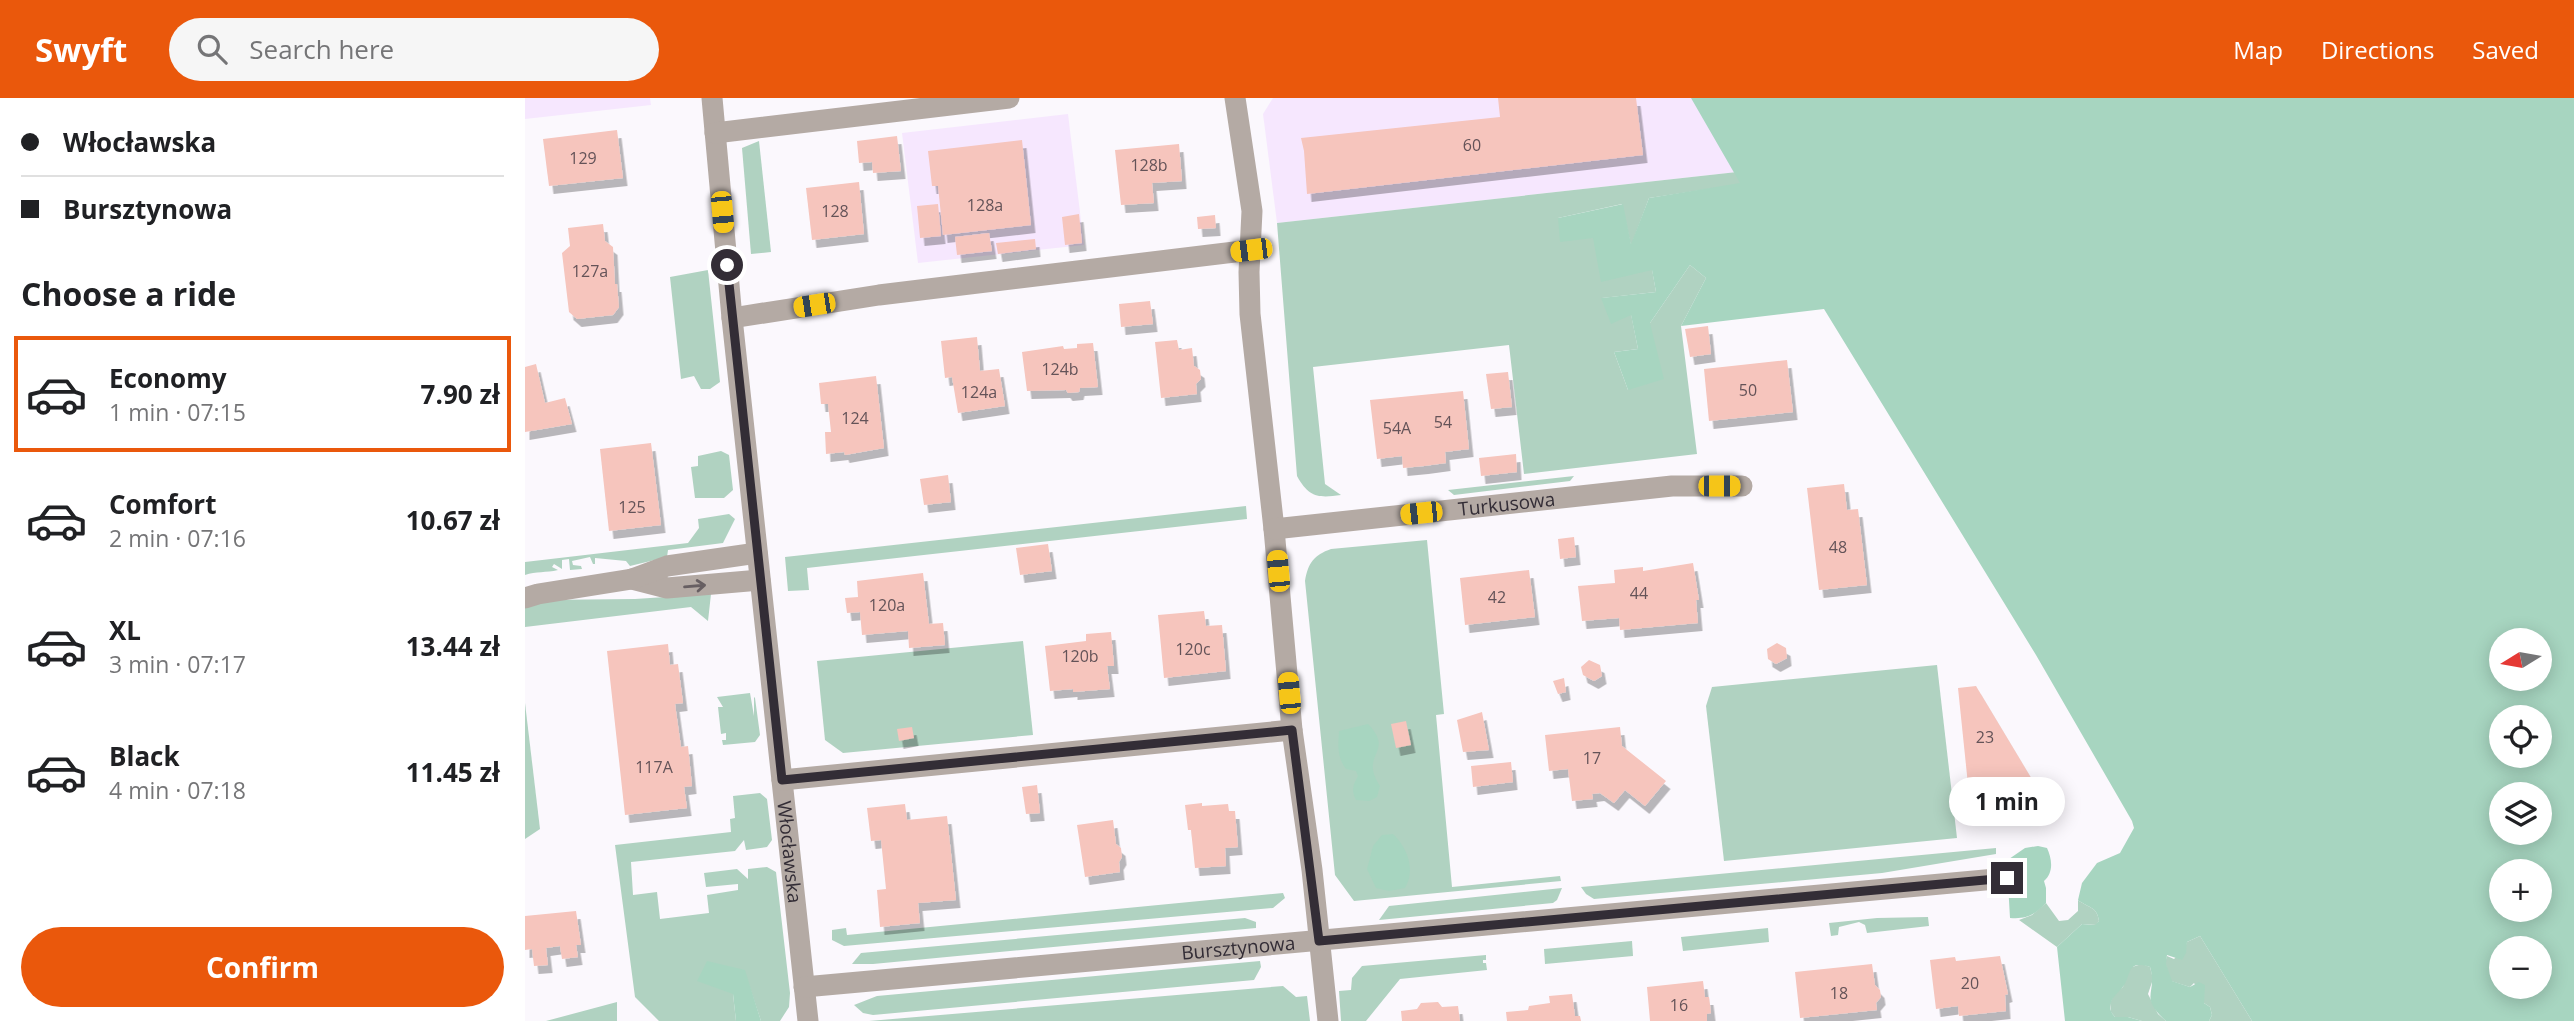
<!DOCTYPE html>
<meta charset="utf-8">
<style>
:root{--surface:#fff;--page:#f6f6f6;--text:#202124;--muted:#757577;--line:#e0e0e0;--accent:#ea580c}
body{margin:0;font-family:"Open Sans",sans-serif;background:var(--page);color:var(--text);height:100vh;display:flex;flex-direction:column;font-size:26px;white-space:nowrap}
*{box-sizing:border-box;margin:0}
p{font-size:23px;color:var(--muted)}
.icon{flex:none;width:38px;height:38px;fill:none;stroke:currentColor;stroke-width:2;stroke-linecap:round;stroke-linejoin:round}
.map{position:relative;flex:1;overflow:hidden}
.drawer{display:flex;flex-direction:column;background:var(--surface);width:525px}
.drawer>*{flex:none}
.banner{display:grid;align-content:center;height:154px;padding:0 21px;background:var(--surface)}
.needle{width:46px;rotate:259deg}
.controls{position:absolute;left:1964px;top:530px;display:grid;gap:14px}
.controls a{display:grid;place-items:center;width:63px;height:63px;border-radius:50%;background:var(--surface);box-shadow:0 4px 18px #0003;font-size:35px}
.end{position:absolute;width:32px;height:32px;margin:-16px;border:9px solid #332d36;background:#fff;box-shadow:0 0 0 4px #fff}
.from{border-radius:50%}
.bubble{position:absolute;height:49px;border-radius:24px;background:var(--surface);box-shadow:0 4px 18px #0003;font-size:23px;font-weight:700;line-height:49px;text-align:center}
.car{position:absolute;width:21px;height:42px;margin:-21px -10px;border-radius:9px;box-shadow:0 0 5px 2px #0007;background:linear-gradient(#f5c518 24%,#345 0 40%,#f5c518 0 76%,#345 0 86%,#f5c518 0)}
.banner b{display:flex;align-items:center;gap:24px;height:66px;font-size:26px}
.banner b+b{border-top:2px solid var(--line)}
.banner i{width:18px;height:18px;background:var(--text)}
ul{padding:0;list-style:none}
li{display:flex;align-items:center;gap:21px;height:116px;margin:0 14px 10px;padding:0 7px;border:4px solid transparent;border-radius:0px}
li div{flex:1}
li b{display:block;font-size:26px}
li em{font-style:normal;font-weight:700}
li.selected{border-color:var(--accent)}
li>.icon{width:63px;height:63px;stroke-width:1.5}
h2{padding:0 21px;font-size:32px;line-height:84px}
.cta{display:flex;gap:14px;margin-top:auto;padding:14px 21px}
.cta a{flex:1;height:80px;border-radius:42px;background:var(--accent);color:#fff;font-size:28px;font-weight:700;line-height:80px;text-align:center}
header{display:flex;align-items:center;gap:42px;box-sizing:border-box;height:98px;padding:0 35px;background:var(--accent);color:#fff}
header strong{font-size:33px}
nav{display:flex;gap:38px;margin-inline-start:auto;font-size:24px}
.search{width:490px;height:63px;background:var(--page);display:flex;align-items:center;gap:18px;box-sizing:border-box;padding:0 24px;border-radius:38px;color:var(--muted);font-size:26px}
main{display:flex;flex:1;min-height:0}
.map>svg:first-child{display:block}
</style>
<header>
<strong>Swyft</strong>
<div class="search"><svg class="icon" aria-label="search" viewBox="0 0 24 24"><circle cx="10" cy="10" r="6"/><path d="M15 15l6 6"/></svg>Search here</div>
<nav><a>Map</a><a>Directions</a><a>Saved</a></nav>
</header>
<main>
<section class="drawer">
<div class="banner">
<b><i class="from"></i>Włocławska</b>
<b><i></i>Bursztynowa</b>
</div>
<h2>Choose a ride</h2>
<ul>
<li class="selected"><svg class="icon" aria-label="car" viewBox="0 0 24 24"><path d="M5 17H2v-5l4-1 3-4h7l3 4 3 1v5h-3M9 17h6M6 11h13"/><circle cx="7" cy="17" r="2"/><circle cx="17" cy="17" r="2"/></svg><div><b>Economy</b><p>1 min · 07:15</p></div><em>7.90 zł</em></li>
<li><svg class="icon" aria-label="car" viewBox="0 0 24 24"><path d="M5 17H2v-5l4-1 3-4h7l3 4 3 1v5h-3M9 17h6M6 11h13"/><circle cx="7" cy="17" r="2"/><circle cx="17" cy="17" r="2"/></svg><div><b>Comfort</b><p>2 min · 07:16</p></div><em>10.67 zł</em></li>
<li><svg class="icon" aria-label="car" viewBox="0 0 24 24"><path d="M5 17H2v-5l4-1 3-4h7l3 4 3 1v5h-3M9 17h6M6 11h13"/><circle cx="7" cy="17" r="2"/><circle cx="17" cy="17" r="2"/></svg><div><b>XL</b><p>3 min · 07:17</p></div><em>13.44 zł</em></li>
<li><svg class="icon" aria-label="car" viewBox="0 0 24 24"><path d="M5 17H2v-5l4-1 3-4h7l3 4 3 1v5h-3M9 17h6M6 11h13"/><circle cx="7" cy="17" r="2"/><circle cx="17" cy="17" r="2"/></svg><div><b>Black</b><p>4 min · 07:18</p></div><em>11.45 zł</em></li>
</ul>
<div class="cta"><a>Confirm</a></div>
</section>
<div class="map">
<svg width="2049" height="923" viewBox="0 0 2049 923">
<defs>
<filter id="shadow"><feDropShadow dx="4.5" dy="8" stdDeviation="0" flood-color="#0004"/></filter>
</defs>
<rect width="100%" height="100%" fill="#fbf8fd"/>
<!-- built -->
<g fill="#f6e7fe">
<polygon points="0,0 125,0 126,7 0,21"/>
<polygon points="748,0 1169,0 1212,74 752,125 738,16"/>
<polygon points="543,16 559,147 393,165 377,35"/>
</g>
<!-- green -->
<g fill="#b0d2c1">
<polygon points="234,43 246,154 226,156 217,50"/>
<path d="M1212,74L1216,86L1124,100L1106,148L1097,106L1033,120L1127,171L1131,194L1077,200L1106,216L1113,251L1089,254L1103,292L1125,225L1165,167L1181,180L1156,228L1172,356L999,376L984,247L788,269L800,386L816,397C794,400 784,400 772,378L752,125Z"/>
<polygon points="183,172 195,284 185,291 176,291 169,278 156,281 145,179"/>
<polygon points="196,353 204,357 208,392 199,400 170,400 166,369 173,368 173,358"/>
<polygon points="1049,378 1045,383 929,397 923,392"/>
<polygon points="721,408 722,421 282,470 284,492 263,493 260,459"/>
<path d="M204,416L210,421L198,445L143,452L142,459L105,468L101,463L70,460V466H68L65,459L47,463L48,467L56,468L57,471L45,472L44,461L37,462V471L29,466L27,469L33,472C21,475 11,473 0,477V464L163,445L174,430L173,421Z"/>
<path d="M902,442L919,616L911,617L927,789L1035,778L1036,783L829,803L810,777L780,483C783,465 789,457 806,451Z"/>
<polygon points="186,496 183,523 166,509 0,529 0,507 14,502 110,501"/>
<polygon points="498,543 508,637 318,655 300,642 292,563"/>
<polygon points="1412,567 1432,740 1199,763 1181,608 1187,589"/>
<polygon points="225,595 229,618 229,599 230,600 235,637 230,644 198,647 197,642 201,642 201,635 196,636 193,609 198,609 192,599"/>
<polygon points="0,605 15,731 0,741"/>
<polygon points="235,695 242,701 247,742 242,749 221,752 219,742 210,753 106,764 108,797 132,794 135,821 184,815 182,797 213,792 213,786 181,789 179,775 212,771 223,781 223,771 242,769 251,774 265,895 264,909 255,923 236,923 219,872 208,896 211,923 134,923 110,899 90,747 206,734 205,721 210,720 208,698"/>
<polygon points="1471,750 1471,756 1357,775 1069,801 1061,796 1056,789"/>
<polygon points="1037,790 1032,802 1028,805 854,822 864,808"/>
<polygon points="758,795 760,800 748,810 319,848 307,842 307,832 321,830 322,837"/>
<path d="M1553,802C1563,810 1572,808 1574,823L1571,827L1557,826L1532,849L1494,822L1507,817L1521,805L1534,823L1543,822L1553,813Z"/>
<polygon points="1403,819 1404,828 1342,835 1340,827 1334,824 1314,829 1313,837 1306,838 1304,825 1352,820"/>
<polygon points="720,820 731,824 731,830 348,866 327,866 336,855"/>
<polygon points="1243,830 1244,844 1158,853 1156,839"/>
<polygon points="1675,838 1727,923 1684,923 1687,917 1685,909 1679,905 1678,899 1669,885 1665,889 1646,883 1640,865 1642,858 1649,861 1660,850 1662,844"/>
<polygon points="1107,843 1108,858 1020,866 1019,851"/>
<polygon points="961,857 961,862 958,862 958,865 961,865 962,872 875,881 841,923 816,923 814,893 826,892 827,880 837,868"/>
<polygon points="735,863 736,869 729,882 348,917 338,915 329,907 352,898"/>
<polygon points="1617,866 1625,869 1628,881 1623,896 1633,916 1641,923 1617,923 1603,919 1597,921 1590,919 1586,914 1585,905 1590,895 1598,889 1602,874 1607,869"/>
<polygon points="758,888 771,899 782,898 785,923 344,923"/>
<polygon points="92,904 92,923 21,923"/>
</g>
<!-- forest -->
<g fill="#a7d5c0" fill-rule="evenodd">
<path d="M1166,0H2049V923H1727L1675,838L1662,844L1661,855L1657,862L1642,857L1641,866L1647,883L1665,889L1674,884L1680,887L1679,905L1685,909L1687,917L1684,923H1641C1613,898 1633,896 1625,869C1600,861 1607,879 1597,890C1589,899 1579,907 1590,919H1603L1617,923H1540L1532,849L1557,826L1570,827L1574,823C1572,808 1563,810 1553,802L1557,785L1572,765L1595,755L1609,730L1607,723L1511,557L1299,211L1156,228L1181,180L1165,167L1125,225L1139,281L1103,292L1089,254L1113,251L1106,217L1086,226L1076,200L1131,194L1127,172L1076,184L1068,140L1035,144L1033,120L1098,106L1106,146L1124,100L1215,85ZM1976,542H2014V581H1976ZM1976,620H2014V658H1976ZM2014,696V735H1976V696ZM1976,774H2014V812H1976ZM1976,850H2014V889H1976Z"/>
<path d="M843,626C871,655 833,655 855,688L852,699L844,703L831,702C826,692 828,687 833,678L831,673L821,671C812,659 813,648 814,633Z"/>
<path d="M868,736C882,749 891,772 880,790L864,793L851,790L842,771L848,748L857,737Z"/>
<path d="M1513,748L1522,750C1527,761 1529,774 1519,783L1521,790V805C1508,818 1502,821 1485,820L1482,768L1484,761L1500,750Z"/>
<polygon points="182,863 220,872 236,923 211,923 208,896 172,883"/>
</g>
<!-- building -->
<g fill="#f6c5bd" filter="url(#shadow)">
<polygon points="973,0 1111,0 1118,57 782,96 779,53 776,40 975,19"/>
<polygon points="92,32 98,80 24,88 18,41"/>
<polygon points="372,38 376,73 348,75 347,64 334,65 332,43"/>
<polygon points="497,42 506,127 418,137 413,88 407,88 403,53"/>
<polygon points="654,46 657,83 627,85 629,105 596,107 590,52"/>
<polygon points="334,84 339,136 287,142 281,90"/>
<polygon points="413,106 416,138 395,140 392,108"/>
<polygon points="554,116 557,145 540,147 537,119"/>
<polygon points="690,117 691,130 673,131 672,119"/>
<polygon points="78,126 80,143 88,149 90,186 92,186 94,209 88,217 52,221 44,214 37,155 45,148 43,130"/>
<polygon points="464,135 467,153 432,157 430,139"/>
<polygon points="510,141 511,151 473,156 471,145"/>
<polygon points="625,203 628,226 596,229 594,206"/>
<polygon points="1183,228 1186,256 1165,259 1160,231"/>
<polygon points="452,239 455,273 474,271 480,308 433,315 427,279 420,280 416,243"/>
<polygon points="652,242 654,252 667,250 669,268 675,272 676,281 671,286 672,296 636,300 630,244"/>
<polygon points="568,245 573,289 555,290 554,294 543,295 541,292 502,293 497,254 538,248 539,251 552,250 552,246"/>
<polygon points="1262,262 1268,314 1184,323 1179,271"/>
<polygon points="11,266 20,305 40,300 47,326 0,334 0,269"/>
<polygon points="983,274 987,309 966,311 961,276"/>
<polygon points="351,278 359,350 320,357 319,354 301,356 300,334 306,334 303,306 296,306 294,285"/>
<polygon points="938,293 944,351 920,354 921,365 899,368 878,370 877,358 852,361 845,302"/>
<polygon points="126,345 136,427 84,433 75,351"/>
<polygon points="991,356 992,374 956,378 954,360"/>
<polygon points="423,377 426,404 399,407 395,381"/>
<polygon points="1319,386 1322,412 1333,411 1342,487 1294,492 1282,390"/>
<polygon points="1049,439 1051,459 1035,461 1033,441"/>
<polygon points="523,446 527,473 495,477 491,450"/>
<polygon points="1168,465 1174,502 1171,502 1173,525 1095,532 1094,520 1057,523 1053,488 1090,485 1089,472 1118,469 1118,473"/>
<polygon points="1004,472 1010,519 940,527 935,480"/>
<polygon points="398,475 404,526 418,525 420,547 384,550 383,533 337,537 335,514 322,515 320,500 333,499 332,483"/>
<polygon points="679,513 681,528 697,527 701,573 639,580 633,517"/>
<polygon points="586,534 589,568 582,568 585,591 548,594 548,591 525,593 520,548 561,543 561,536"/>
<polygon points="1252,545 1261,550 1262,560 1251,566 1243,561 1242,551"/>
<polygon points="143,546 145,567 153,566 158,605 150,606 156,649 163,648 167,688 159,689 162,710 100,717 82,553"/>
<polygon points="1064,562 1075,567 1077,578 1069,583 1058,577 1056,569"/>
<polygon points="1039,580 1041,594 1033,596 1028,583"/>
<polygon points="1451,588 1511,688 1512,700 1445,706 1433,590"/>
<polygon points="957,614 964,652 938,654 932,622"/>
<polygon points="881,623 886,647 871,650 866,626"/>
<polygon points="387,629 389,640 374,643 372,631"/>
<polygon points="1095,629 1097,648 1141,683 1120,708 1100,692 1089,705 1075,695 1067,696 1068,701 1047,703 1043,671 1024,673 1020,637"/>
<polygon points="986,664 988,684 948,689 946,668"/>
<polygon points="512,687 515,715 501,716 497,689"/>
<polygon points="677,705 677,708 703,706 704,713 710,713 713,749 700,750 701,768 670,770 666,732 663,732 660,707"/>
<polygon points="380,706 382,722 422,718 431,802 393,805 395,825 355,829 352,792 361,791 356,742 346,743 342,710"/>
<polygon points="588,722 591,746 596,750 597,759 594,764 595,774 560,779 552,727"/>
<polygon points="51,813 56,847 51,847 53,859 37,861 35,848 21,850 23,867 9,868 7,851 0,852 0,818"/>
<polygon points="1475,858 1483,896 1480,897 1481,913 1434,918 1433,908 1411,911 1405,862 1430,859 1431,863"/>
<polygon points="1347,866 1350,887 1355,892 1356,899 1351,905 1352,912 1275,920 1270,874"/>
<polygon points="1178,883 1180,899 1184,899 1186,915 1182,916 1182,923 1125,923 1122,889"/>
<polygon points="1047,896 1050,918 1055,918 1056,923 982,923 981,914 1003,912 1004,908 1025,905 1024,898"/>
<polygon points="913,904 917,909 933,908 935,923 877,923 876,913 892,911 896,905"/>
</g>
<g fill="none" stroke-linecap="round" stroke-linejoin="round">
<!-- street -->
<g stroke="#b4aaa4" stroke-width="21">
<path id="s1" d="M187,0L207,220L283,923"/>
<polyline points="710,0 727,113 724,174 725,216 749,431 767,632 787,772 803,923"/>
<polyline points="190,35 484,0"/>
<polyline points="207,220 354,197 726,152"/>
<path id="s2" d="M749,431L1147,388H1217"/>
<polyline points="107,481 142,490 235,482"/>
<polyline points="0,500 13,496 107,481 142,468 232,455"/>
<polyline points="257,682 767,632"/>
<path id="s3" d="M279,889L1482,780"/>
</g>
</g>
<!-- one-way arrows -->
<defs><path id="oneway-shaft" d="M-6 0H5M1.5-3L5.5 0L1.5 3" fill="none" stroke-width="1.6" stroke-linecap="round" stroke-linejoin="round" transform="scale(1.75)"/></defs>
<use stroke="#675f62" href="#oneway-shaft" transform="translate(170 488) rotate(-5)"/>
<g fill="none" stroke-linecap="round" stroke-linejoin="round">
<!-- route -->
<polyline stroke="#332d36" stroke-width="9" points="202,167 257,682 767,632 794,843 1482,780"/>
</g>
<g text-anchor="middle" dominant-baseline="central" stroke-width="5" stroke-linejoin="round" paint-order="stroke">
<!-- number labels -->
<g font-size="16" fill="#645358">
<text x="947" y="47">60</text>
<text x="58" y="60">129</text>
<text x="624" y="67">128b</text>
<text x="460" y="107">128a</text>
<text x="310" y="113">128</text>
<text x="65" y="173">127a</text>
<text x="535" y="271">124b</text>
<text x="1223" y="292">50</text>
<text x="454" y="294">124a</text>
<text x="330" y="320">124</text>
<text x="918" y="324">54</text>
<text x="872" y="330">54A</text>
<text x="107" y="409">125</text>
<text x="1313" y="449">48</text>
<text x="1114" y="495">44</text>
<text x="972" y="499">42</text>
<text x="362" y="507">120a</text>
<text x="668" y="551">120c</text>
<text x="555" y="558">120b</text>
<text x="1460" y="639">23</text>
<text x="1067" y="660">17</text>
<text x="129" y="669">117A</text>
<text x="1445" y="885">20</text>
<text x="1314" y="895">18</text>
<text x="1154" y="907">16</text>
</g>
<!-- street labels -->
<g font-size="19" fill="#332d36" stroke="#fbf8fd">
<text stroke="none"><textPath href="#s2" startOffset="234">Turkusowa</textPath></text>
<text stroke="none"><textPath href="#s1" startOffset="758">Włocławska</textPath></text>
<text stroke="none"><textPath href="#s3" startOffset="436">Bursztynowa</textPath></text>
</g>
</g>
</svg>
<div class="controls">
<a><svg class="needle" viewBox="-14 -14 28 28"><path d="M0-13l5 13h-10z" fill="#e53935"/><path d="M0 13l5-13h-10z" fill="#757577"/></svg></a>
<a><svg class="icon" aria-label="locate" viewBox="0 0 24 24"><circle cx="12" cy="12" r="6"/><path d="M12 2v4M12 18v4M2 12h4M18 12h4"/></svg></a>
<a><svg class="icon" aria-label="layers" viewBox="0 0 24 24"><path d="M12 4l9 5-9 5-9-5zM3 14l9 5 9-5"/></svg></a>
<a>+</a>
<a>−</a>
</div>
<i class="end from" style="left:202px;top:167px"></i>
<i class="end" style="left:1482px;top:780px"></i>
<div class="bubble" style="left:1424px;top:679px;width:116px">1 min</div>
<i class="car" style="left:197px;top:114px;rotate:175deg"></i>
<i class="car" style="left:726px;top:152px;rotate:263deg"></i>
<i class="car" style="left:289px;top:207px;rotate:261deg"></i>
<i class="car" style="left:1194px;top:388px;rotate:90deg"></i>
<i class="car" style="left:896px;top:415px;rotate:264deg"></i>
<i class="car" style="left:753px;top:473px;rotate:355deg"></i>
<i class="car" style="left:764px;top:595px;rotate:355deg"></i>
</div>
</main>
